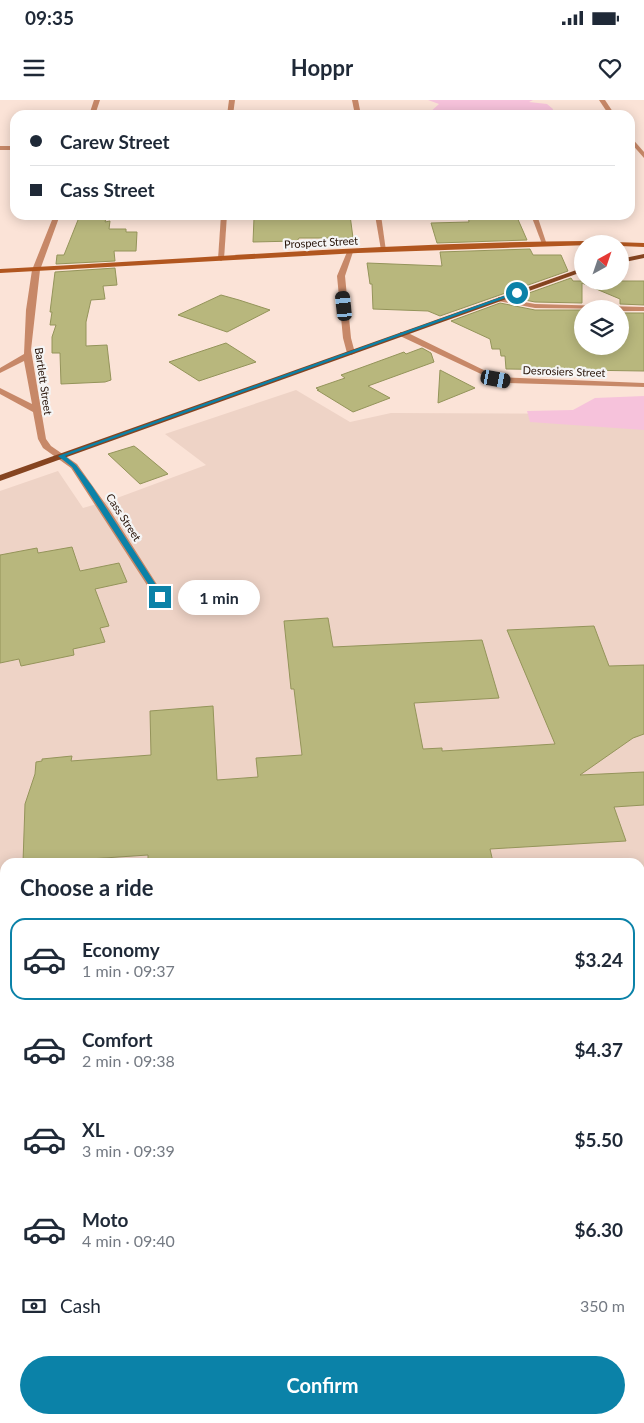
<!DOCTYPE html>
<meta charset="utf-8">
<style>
:root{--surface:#fff;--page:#f2f2f3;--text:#1f2937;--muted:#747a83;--line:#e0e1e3;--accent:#0b82a8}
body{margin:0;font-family:Lato,sans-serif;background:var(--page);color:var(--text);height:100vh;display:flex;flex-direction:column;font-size:19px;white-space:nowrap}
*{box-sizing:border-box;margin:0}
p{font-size:16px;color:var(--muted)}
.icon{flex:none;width:28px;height:28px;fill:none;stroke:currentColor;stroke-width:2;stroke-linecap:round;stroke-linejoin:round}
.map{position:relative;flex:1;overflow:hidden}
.details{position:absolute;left:0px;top:758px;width:645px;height:566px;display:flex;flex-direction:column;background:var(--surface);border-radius:15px 15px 0 0;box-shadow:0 2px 12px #0003}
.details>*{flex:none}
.guide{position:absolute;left:10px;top:10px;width:625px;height:110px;border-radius:15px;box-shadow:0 2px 12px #0003;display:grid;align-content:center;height:110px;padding:0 20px;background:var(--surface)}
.needle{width:32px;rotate:40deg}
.controls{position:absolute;left:574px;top:135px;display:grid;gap:10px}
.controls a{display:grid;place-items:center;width:55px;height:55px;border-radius:50%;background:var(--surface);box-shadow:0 2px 12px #0003;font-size:25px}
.end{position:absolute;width:22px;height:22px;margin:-11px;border:6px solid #0b82a8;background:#fff;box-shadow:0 0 0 2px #fff}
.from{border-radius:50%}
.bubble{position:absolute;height:35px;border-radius:18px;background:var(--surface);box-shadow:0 2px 12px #0003;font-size:16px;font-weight:700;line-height:35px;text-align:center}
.car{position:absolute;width:15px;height:30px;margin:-15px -8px;border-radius:6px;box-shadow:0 0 4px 1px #0007;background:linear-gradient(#222 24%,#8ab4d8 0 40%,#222 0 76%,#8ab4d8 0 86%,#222 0)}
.guide b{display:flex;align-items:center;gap:18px;height:48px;font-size:19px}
.guide b+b{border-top:1px solid var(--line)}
.guide i{width:12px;height:12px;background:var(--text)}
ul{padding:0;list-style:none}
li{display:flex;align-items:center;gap:15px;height:82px;margin:0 10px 8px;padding:0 10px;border:2px solid transparent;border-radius:15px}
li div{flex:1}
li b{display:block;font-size:19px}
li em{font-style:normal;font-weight:700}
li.on{border-color:var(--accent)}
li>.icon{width:45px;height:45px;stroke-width:1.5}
h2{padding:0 20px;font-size:22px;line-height:60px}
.pay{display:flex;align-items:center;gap:12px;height:55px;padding:0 20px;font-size:19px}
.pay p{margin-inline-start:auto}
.primary-button{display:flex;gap:10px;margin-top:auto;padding:10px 20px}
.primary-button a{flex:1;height:58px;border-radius:30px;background:var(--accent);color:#fff;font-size:20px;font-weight:700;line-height:58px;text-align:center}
.status{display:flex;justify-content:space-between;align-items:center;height:35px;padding:0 25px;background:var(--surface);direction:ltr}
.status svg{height:14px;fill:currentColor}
header{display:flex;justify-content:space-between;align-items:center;height:65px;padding:0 20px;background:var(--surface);font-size:22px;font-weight:700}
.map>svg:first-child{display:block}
</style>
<div class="status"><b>09:35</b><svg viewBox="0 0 49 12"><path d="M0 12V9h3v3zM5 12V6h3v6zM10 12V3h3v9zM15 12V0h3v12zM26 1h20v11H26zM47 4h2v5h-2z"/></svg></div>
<header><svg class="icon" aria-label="menu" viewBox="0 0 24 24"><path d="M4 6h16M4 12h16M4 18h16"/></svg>Hoppr<svg class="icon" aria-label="heart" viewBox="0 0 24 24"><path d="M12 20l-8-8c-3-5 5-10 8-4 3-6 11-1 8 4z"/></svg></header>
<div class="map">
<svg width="644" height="1323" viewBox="0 0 644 1323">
<rect width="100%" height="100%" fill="#fbe3d7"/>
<!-- built -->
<polygon fill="#eed3c6" points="296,290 350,322 391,313 644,314 644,1125 640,1126 640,762 5,762 5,1274 0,1275 0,391 58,371 83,408 117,398 206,365 165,334"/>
<!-- green -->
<g fill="#f6c2db">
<polygon points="428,0 533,0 529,2 547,4 553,9 552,15 439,15 428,14 439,4"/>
<polygon points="644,296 644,330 530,322 527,311 573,310 595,298"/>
<polygon points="644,1278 644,1323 318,1323 331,1319 640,1319 640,1279"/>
</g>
<!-- building -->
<g fill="#b8b77d" stroke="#94945a">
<polygon points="80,115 107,115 105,122 110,121 109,129 126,129 126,132 137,132 136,151 114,151 115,161 56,164 57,155 64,155"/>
<polygon points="329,115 350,115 353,138 299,138 297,141 253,142 254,118"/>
<polygon points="468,115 516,115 527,140 437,143 431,123 469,122"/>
<polygon points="530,149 533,155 561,155 568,171 440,216 428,211 373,209 372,184 370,184 367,163 442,166 440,152"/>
<polygon points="115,168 117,185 103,186 105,199 91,200 86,222 86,246 107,245 111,280 105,282 61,284 60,253 52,253 52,237 56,225 50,225 52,212 50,212 55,172"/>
<polygon points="571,178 573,181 644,181 644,205 620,204 620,199 582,183 582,203 535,202 515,198"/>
<polygon points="221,195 239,200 270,210 227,232 178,215"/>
<polygon points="500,203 535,210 582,210 582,246 620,246 620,213 644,213 644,271 506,269 505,256 501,256 500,249 492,249 490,239 451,221"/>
<polygon points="226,243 256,262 199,281 169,262"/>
<polygon points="422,248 431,253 434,262 368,286 390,298 353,312 317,290 319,290 316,288 345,278 341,275 404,252 406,254"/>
<polygon points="440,270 475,288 438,303"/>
<polygon points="134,346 138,349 168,374 140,384 108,354"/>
<polygon points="72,447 80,471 119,463 127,482 95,489 109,526 100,528 105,542 73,549 74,555 21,566 19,559 0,563 0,455 37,448 38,453"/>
<polygon points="328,518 333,547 482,540 499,598 414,603 423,649 442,648 442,651 555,644 507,530 594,526 609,566 644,565 644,634 633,638 580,675 644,672 644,705 614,707 626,741 490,749 493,762 148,762 148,755 60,761 60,762 23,762 25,704 35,674 36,662 42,661 42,659 72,656 71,661 151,655 150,611 213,606 217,680 258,677 256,658 302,655 294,589 291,589 284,521"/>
</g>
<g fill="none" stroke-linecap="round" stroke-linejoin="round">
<!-- minor -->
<g fill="#c78868" fill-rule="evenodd">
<polygon points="94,0 100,0 95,15 89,15"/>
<polygon points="229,0 235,0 233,15 227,15"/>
<polygon points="352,0 358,0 361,15 355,15"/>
<polygon points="599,0 605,0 615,15 609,15"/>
<polygon points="630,36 644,52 644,58 630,42"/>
<rect x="0" y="46" width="15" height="4"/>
<polygon points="54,115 60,115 40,170 31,250 46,339 51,346 77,364 109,409 165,497 164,499 156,499 71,368 43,348 38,339 33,312 0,294 0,288 32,304 24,261 0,273 0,268 24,254 26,210 32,170"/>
<polygon points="221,115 227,115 224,159 221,161 218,159"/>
<polygon points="375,115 381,115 386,151 381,150"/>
<polygon points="531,115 537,115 547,145 542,144"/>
<polygon points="350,150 353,152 345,176 351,238 355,253 351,255 347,253 343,238 337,176 347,152"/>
<polygon points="498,197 535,204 644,207 644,211 620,211 620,209 535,208 498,201"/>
<polygon points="400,232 406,232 498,277 644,283 644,287 507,283 496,281 400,236"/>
</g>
<!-- secondary -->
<g fill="#b1561f" fill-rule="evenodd">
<path d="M585,141L644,143V147L620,146V144L358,153L0,173V169C195,159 390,142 585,141Z"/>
<polygon points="644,1161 644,1179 640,1181 640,1163"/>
<polygon points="18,1319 85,1319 83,1323 16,1323"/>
</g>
<!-- primary -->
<g fill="#854420" fill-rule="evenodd">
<polygon points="644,154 644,158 620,163 620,159"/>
<polygon points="582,168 582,172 0,381 0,375"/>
</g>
</g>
<!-- route -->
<polygon fill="#0b82a8" points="515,192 519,193 65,356 76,365 92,386 164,497 163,499 158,499 72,367 58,356"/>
<g text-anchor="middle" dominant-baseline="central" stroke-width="4.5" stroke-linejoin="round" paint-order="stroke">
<!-- far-street labels -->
<g font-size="11" fill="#261207" stroke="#f5f5f5">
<text transform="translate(321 142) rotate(-3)">Prospect Street</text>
<text transform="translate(564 271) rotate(2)">Desrosiers Street</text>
<text transform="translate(44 281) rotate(82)">Bartlett Street</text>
<text transform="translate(124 417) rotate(57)">Cass Street</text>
</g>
</g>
</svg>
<div class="controls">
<a><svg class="needle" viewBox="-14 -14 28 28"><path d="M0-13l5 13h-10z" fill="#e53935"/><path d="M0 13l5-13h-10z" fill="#747a83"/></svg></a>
<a><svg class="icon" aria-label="layers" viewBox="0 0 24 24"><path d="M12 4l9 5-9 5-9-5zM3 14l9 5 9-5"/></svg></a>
</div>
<i class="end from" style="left:517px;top:193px"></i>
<i class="end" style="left:160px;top:497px"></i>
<div class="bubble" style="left:178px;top:480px;width:82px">1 min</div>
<i class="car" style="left:344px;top:206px;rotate:354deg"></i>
<i class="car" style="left:496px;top:279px;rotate:101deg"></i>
<div class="guide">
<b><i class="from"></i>Carew Street</b>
<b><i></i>Cass Street</b>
</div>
<section class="details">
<h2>Choose a ride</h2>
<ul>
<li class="on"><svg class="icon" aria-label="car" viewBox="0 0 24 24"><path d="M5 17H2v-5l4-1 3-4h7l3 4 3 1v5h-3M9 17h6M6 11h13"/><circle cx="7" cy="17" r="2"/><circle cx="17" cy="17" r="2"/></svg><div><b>Economy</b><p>1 min · 09:37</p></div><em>$3.24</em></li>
<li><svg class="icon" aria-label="car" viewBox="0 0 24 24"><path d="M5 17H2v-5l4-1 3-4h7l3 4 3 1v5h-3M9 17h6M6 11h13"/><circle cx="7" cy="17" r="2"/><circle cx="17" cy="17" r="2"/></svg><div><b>Comfort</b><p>2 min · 09:38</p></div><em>$4.37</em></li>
<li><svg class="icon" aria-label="car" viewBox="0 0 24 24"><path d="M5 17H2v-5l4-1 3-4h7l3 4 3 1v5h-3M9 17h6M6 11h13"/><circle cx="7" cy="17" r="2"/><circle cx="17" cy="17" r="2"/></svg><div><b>XL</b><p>3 min · 09:39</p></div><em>$5.50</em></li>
<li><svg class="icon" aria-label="car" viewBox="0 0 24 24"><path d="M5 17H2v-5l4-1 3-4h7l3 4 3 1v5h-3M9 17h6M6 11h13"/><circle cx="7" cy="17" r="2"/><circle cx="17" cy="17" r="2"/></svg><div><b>Moto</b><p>4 min · 09:40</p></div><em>$6.30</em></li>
</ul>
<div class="pay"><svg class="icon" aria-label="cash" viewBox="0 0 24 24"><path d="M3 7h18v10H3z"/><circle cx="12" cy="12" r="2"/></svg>Cash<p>350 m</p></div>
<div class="primary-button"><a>Confirm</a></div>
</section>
</div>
